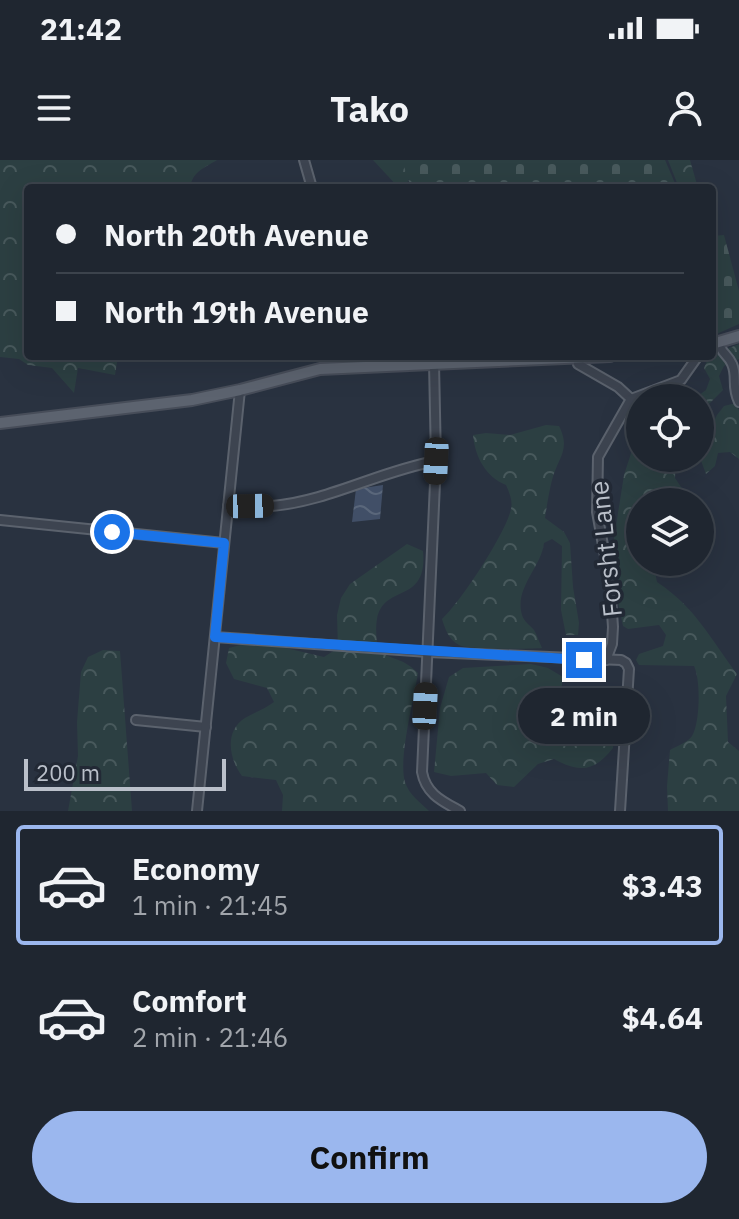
<!DOCTYPE html>
<meta charset="utf-8">
<style>
:root{--surface:#1f2630;--page:#272e38;--text:#f1f3f6;--muted:#a1a5ab;--line:#3c434c;--accent:#9bb7ee}
body{margin:0;font-family:"IBM Plex Sans",sans-serif;background:var(--page);color:var(--text);height:100vh;display:flex;flex-direction:column;font-size:30px;white-space:nowrap}
*{box-sizing:border-box;margin:0}
p{font-size:26px;color:var(--muted)}
.icon{flex:none;width:44px;height:44px;fill:none;stroke:currentColor;stroke-width:2;stroke-linecap:round;stroke-linejoin:round}
.map{position:relative;height:651px;overflow:hidden}
.drawer{display:flex;flex-direction:column;background:var(--surface);flex:1}
.drawer>*{flex:none}
.guide{position:absolute;left:24px;top:24px;width:692px;height:176px;border-radius:8px;box-shadow:0 8px 32px #0002,0 0 0 2px var(--line);display:grid;align-content:center;height:176px;padding:0 32px;background:var(--surface)}
.fabs{position:absolute;left:626px;top:224px;display:grid;gap:16px}
.fabs a{display:grid;place-items:center;width:88px;height:88px;border-radius:50%;background:var(--surface);box-shadow:0 8px 32px #0002,0 0 0 2px var(--line);font-size:40px}
.scale{position:absolute;left:24px;bottom:20px;width:202px;box-sizing:border-box;padding-left:8px;border:4px solid #bac0ca;border-top:0;font-size:22px;line-height:28px;white-space:nowrap;color:#bac0ca;-webkit-text-stroke:6px #222935;paint-order:stroke}
.end{position:absolute;width:36px;height:36px;margin:-18px;border:10px solid #1a73e8;background:#fff;box-shadow:0 0 0 4px #fff}
.from{border-radius:50%}
.bubble{position:absolute;height:56px;border-radius:28px;background:var(--surface);box-shadow:0 8px 32px #0002,0 0 0 2px var(--line);font-size:26px;font-weight:800;line-height:56px;text-align:center}
.car{position:absolute;width:24px;height:48px;margin:-24px -12px;border-radius:10px;box-shadow:0 0 6px 2px #0007;background:linear-gradient(#222 24%,#8ab4d8 0 40%,#222 0 76%,#8ab4d8 0 86%,#222 0)}
.guide b{display:flex;align-items:center;gap:28px;height:76px;font-size:30px}
.guide b+b{border-top:2px solid var(--line)}
.guide i{width:20px;height:20px;background:var(--text)}
ul{padding:14px 0 0;list-style:none}
li{display:flex;align-items:center;gap:24px;height:120px;margin:0 16px 12px;padding:0 16px;border:4px solid transparent;border-radius:8px}
li div{flex:1}
li b{display:block;font-size:30px}
li em{font-style:normal;font-weight:800}
li.current{border-color:var(--accent)}
li>.icon{width:72px;height:72px;stroke-width:1.5}
.button{display:flex;gap:16px;margin-top:auto;padding:16px 32px}
.button a{flex:1;height:92px;border-radius:48px;background:var(--accent);color:#111;font-size:32px;font-weight:800;line-height:92px;text-align:center}
.status{display:flex;justify-content:space-between;align-items:center;height:56px;padding:0 40px;background:var(--surface);direction:ltr}
.status svg{height:22px;fill:currentColor}
header{display:flex;justify-content:space-between;align-items:center;height:104px;padding:0 32px;background:var(--surface);font-size:36px;font-weight:800}
.map>svg:first-child{display:block}
</style>
<div class="status"><b>21:42</b><svg viewBox="0 0 49 12"><path d="M0 12V9h3v3zM5 12V6h3v6zM10 12V3h3v9zM15 12V0h3v12zM26 1h20v11H26zM47 4h2v5h-2z"/></svg></div>
<header><svg class="icon" aria-label="menu" viewBox="0 0 24 24"><path d="M4 6h16M4 12h16M4 18h16"/></svg>Tako<svg class="icon" aria-label="person" viewBox="0 0 24 24"><circle cx="12" cy="8" r="4"/><path d="M4 21q1-7 8-7t8 7"/></svg></header>
<div class="map">
<svg width="739" height="651" viewBox="0 0 739 651">
<defs>
<pattern id="forest-crowns" width="20" height="18" patternUnits="userSpaceOnUse" patternTransform="scale(2)"><rect width="20" height="18" fill="#2c3f42"/><path d="M2 6a3 3 0 1 1 6 0M12 15a3 3 0 1 1 6 0" fill="none" stroke="#48595c"/></pattern>
<pattern id="cemetery-stones" width="16" height="16" patternUnits="userSpaceOnUse" patternTransform="scale(2)"><rect width="16" height="16" fill="#2c3f42"/><path d="M2 7V4a2 2 0 0 1 4 0v3zM10 15v-3a2 2 0 0 1 4 0v3z" fill="#48595c"/></pattern>
<pattern id="water-waves" width="16" height="10" patternUnits="userSpaceOnUse" patternTransform="scale(2)"><rect width="16" height="10" fill="#414f67"/><path d="M0 5q4-4 8 0t8 0" fill="none" stroke="#5a677b"/></pattern>
</defs>
<rect width="100%" height="100%" fill="#293240"/>
<!-- forest -->
<g fill="url(#forest-crowns)">
<path d="M0,0H217C204,8 192,12 190,28H28V196H118L115,215L78,208L74,233L52,208L28,205L19,199L0,197Z"/>
<polygon points="373,0 403,0 409,17 406,28 399,28"/>
<polygon points="668,0 690,0 698,28 679,28"/>
<polygon points="739,184 739,199 724,206 719,216 723,230 700,253 700,238 695,238 706,230 710,219 704,208 709,196"/>
<polygon points="736,243 739,251 739,299 730,292 718,293 715,306 706,314 700,298 700,288 717,255 724,246"/>
<path d="M546,265L559,266C571,290 558,297 552,320C549,332 547,345 545,358L564,372L570,383L573,427L579,463L578,475H566L561,450L562,386L552,379L544,383C541,408 514,428 522,455C524,462 530,465 534,470C537,475 539,482 542,488C530,489 468,490 459,485C449,480 445,469 442,459C460,443 506,373 511,349C513,340 509,332 506,325C486,317 475,297 473,275L486,273L510,275Z"/>
<path d="M640,275V298H676L675,318L691,342H640V402H653L657,422C695,447 710,478 737,514L726,536L728,582L739,591V651H668L667,626L670,590C677,586 688,582 692,576C700,563 701,520 694,506L639,505L636,500L639,494L663,486L666,475L659,465L628,469L623,466L610,404L624,315L636,278Z"/>
<path d="M407,384L423,391C428,445 384,423 377,459C375,469 377,481 378,491C395,501 403,498 418,513C414,539 398,599 405,622C409,635 420,642 429,651H282L283,635L276,620L242,616C229,599 224,571 245,558C255,552 265,549 274,542L267,528L234,519L226,503L229,488L256,481L324,497L338,488L337,455L341,438L350,424Z"/>
<polygon points="103,490 120,491 132,651 68,651 78,596 77,562 81,512 88,497"/>
<path d="M531,504L548,508L563,517L559,544L565,561L582,564L599,560L613,571V588C594,612 580,613 554,599L538,604L514,627L497,625L486,613L451,616L434,612L440,548L449,517L463,508Z"/>
</g>
<!-- cemetery -->
<g fill="url(#cemetery-stones)">
<polygon points="402,0 665,0 677,28 411,28"/>
<polygon points="724,75 739,131 739,164 712,176 712,76"/>
</g>
<!-- water -->
<polygon fill="url(#water-waves)" points="383,325 380,359 352,362 356,329"/>
<g fill="none" stroke-linecap="round" stroke-linejoin="round">
<!-- minor casing -->
<g stroke="#5b626d" stroke-width="12">
<g id="minor">
<polyline points="304,0 312,28"/>
<path d="M719,182C720,193 728,194 732,204C738,217 731,226 739,242"/>
<polyline points="578,197 578,204 618,227 631,239"/>
<path d="M434,203L436,301L422,612C426,634 442,641 460,651"/>
<path d="M228,346C243,346 258,347 272,346C329,341 380,311 436,301"/>
<polyline points="0,360 224,383"/>
<polyline points="215,477 428,492 621,500 626,503 629,509 620,651"/>
<polyline points="606,500 612,484 613,467 610,424 597,352 598,297 631,239 681,220 698,196"/>
<polyline points="136,560 206,567"/>
<polyline points="197,651 240,230"/>
</g>
</g>
<!-- major casing -->
<g stroke="#474d59" stroke-width="14">
<g id="major">
<polyline points="712,184 739,176"/>
<polyline points="0,263 192,240 240,230 320,209 610,196"/>
</g>
</g>
<!-- minor -->
<use href="#minor" stroke="#3d4450" stroke-width="8"/>
<!-- major -->
<use href="#major" stroke="#5c636f" stroke-width="10"/>
</g>
<g fill="none" stroke-linecap="round" stroke-linejoin="round">
<!-- route -->
<polyline stroke="#1a73e8" stroke-width="10" points="112,372 224,383 215,477 584,500"/>
</g>
<g text-anchor="middle" dominant-baseline="central" stroke-width="7" stroke-linejoin="round" paint-order="stroke">
<!-- street labels -->
<g font-size="26" fill="#bac0ca" stroke="#222935">
<text transform="translate(605 389) rotate(-96)">Forsht Lane</text>
</g>
</g>
</svg>
<div class="fabs">
<a><svg class="icon" aria-label="locate" viewBox="0 0 24 24"><circle cx="12" cy="12" r="6"/><path d="M12 2v4M12 18v4M2 12h4M18 12h4"/></svg></a>
<a><svg class="icon" aria-label="layers" viewBox="0 0 24 24"><path d="M12 4l9 5-9 5-9-5zM3 14l9 5 9-5"/></svg></a>
</div>
<div class="scale">200 m</div>
<i class="end from" style="left:112px;top:372px"></i>
<i class="end" style="left:584px;top:500px"></i>
<div class="bubble" style="left:518px;top:528px;width:132px">2 min</div>
<i class="car" style="left:436px;top:301px;rotate:183deg"></i>
<i class="car" style="left:250px;top:346px;rotate:89deg"></i>
<i class="car" style="left:425px;top:546px;rotate:3deg"></i>
<div class="guide">
<b><i class="from"></i>North 20th Avenue</b>
<b><i></i>North 19th Avenue</b>
</div>
</div>
<section class="drawer">
<ul>
<li class="current"><svg class="icon" aria-label="car" viewBox="0 0 24 24"><path d="M5 17H2v-5l4-1 3-4h7l3 4 3 1v5h-3M9 17h6M6 11h13"/><circle cx="7" cy="17" r="2"/><circle cx="17" cy="17" r="2"/></svg><div><b>Economy</b><p>1 min · 21:45</p></div><em>$3.43</em></li>
<li><svg class="icon" aria-label="car" viewBox="0 0 24 24"><path d="M5 17H2v-5l4-1 3-4h7l3 4 3 1v5h-3M9 17h6M6 11h13"/><circle cx="7" cy="17" r="2"/><circle cx="17" cy="17" r="2"/></svg><div><b>Comfort</b><p>2 min · 21:46</p></div><em>$4.64</em></li>
</ul>
<div class="button"><a>Confirm</a></div>
</section>
